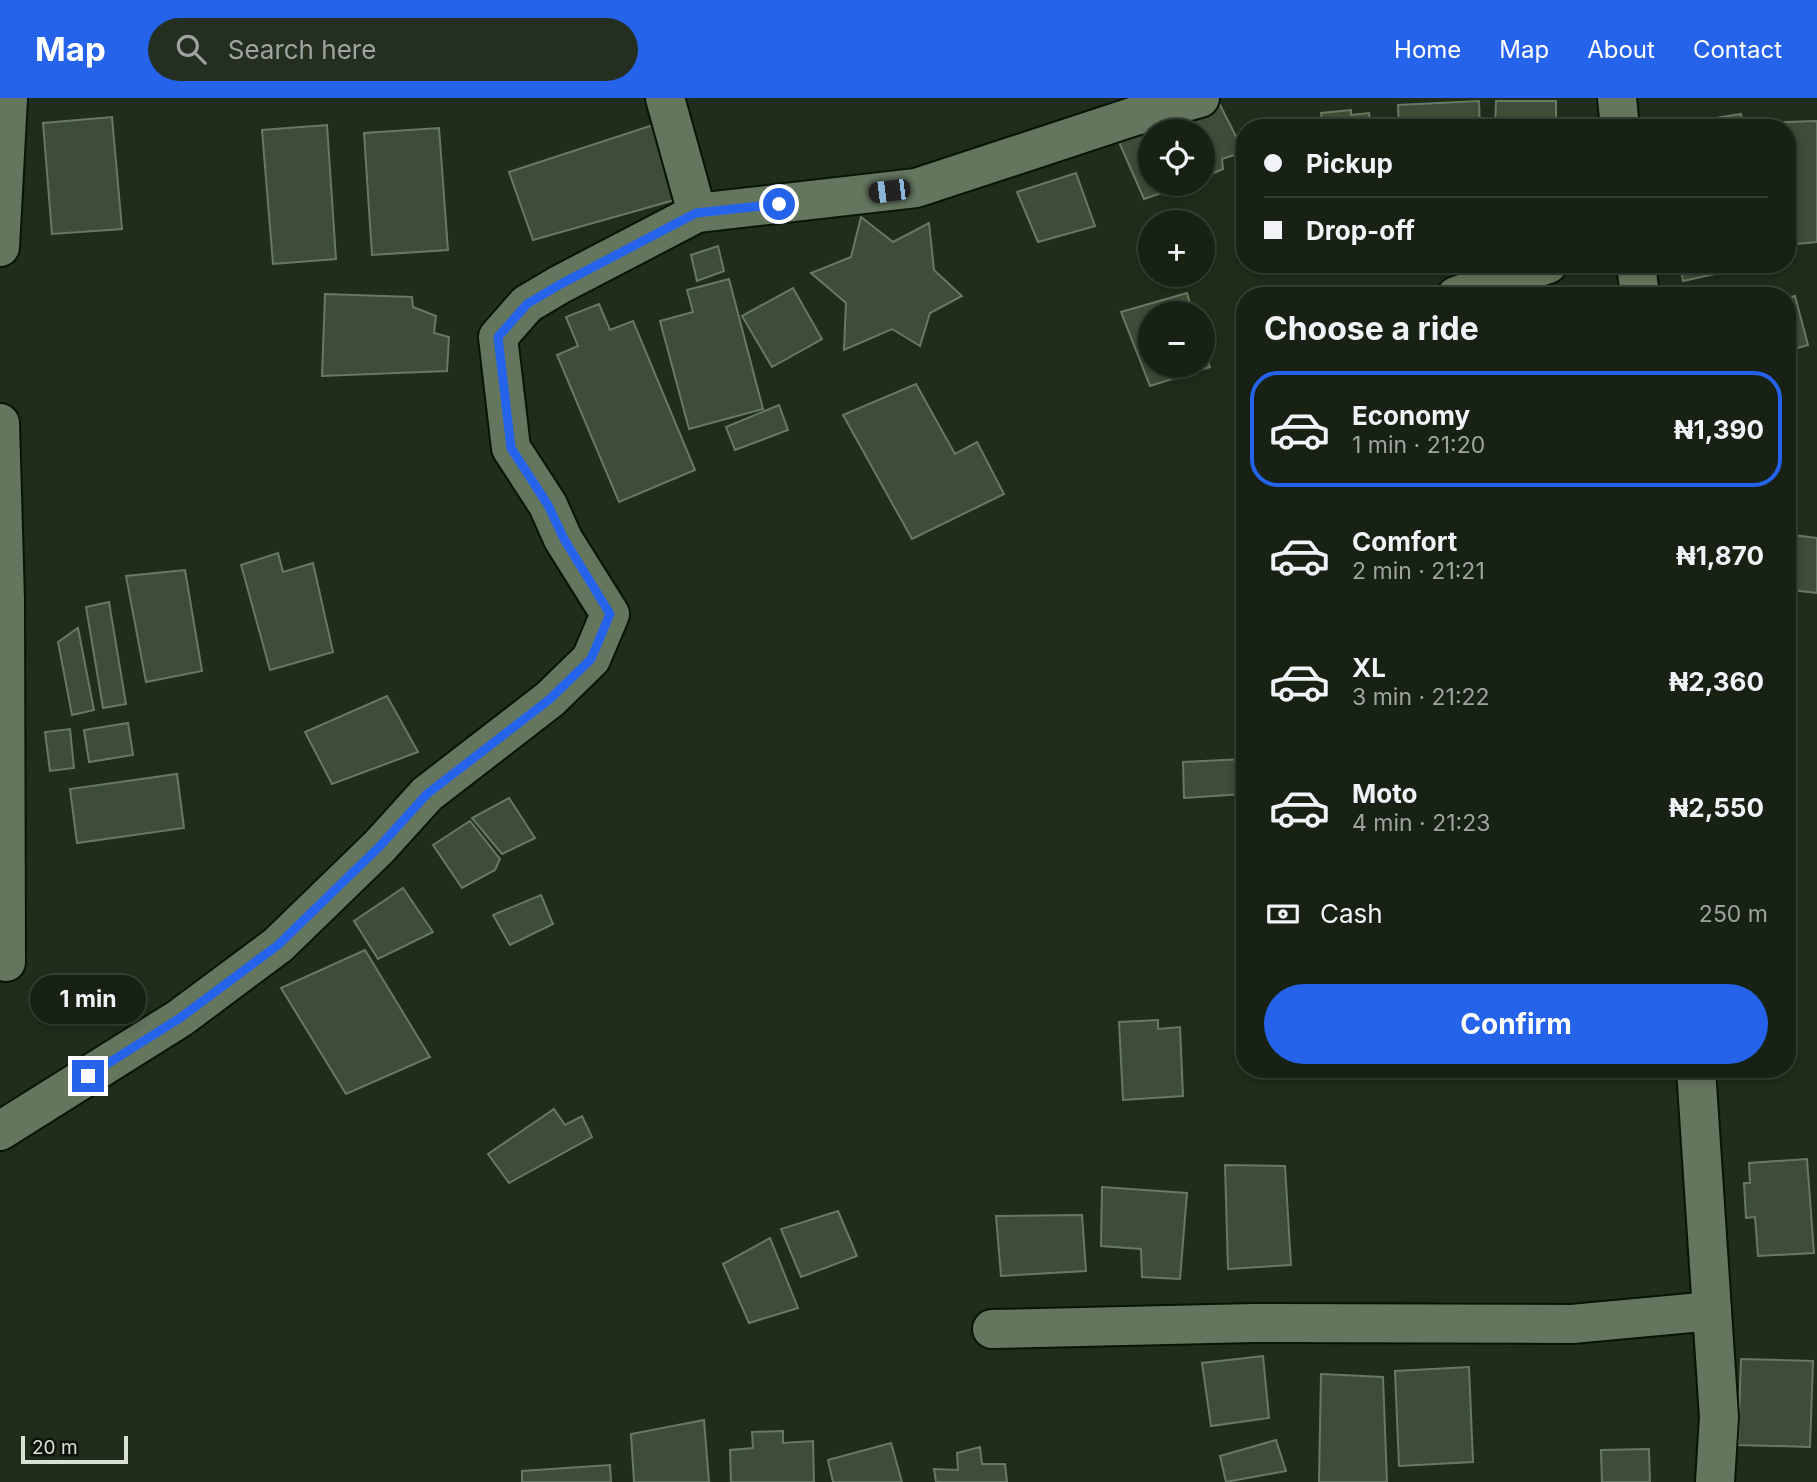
<!DOCTYPE html>
<meta charset="utf-8">
<style>
:root{--surface:#172214;--page:#242f22;--text:#f1f3f6;--muted:#9ea4a0;--line:#363f34;--accent:#2563eb}
body{margin:0;font-family:Inter,sans-serif;background:var(--page);color:var(--text);height:100vh;display:flex;flex-direction:column;font-size:26px;white-space:nowrap}
*{box-sizing:border-box;margin:0}
p{font-size:23px;color:var(--muted)}
.icon{flex:none;width:38px;height:38px;fill:none;stroke:currentColor;stroke-width:2;stroke-linecap:round;stroke-linejoin:round}
.map{position:relative;flex:1;overflow:hidden}
.side{position:absolute;left:1236px;top:189px;width:560px;height:791px;display:flex;flex-direction:column;background:var(--surface);border-radius:28px;box-shadow:0 4px 10px #0003,0 0 0 2px var(--line)}
.side>*{flex:none}
.banner{position:absolute;left:1236px;top:21px;width:560px;height:154px;border-radius:28px;box-shadow:0 4px 10px #0003,0 0 0 2px var(--line);display:grid;align-content:center;height:154px;padding:0 28px;background:var(--surface)}
.tools{position:absolute;left:1138px;top:21px;display:grid;gap:14px}
.tools a{display:grid;place-items:center;width:77px;height:77px;border-radius:50%;background:var(--surface);box-shadow:0 4px 10px #0003,0 0 0 2px var(--line);font-size:35px}
.scale{position:absolute;left:21px;bottom:18px;width:107px;box-sizing:border-box;padding-left:7px;border:4px solid #d8e1d4;border-top:0;font-size:19px;line-height:24px;white-space:nowrap;color:#d8e1d4;-webkit-text-stroke:5px #0d130b;paint-order:stroke}
.end{position:absolute;width:32px;height:32px;margin:-16px;border:9px solid #2563eb;background:#fff;box-shadow:0 0 0 4px #fff}
.from{border-radius:50%}
.bubble{position:absolute;height:49px;border-radius:24px;background:var(--surface);box-shadow:0 4px 10px #0003,0 0 0 2px var(--line);font-size:23px;font-weight:700;line-height:49px;text-align:center}
.car{position:absolute;width:21px;height:42px;margin:-21px -10px;border-radius:9px;box-shadow:0 0 5px 2px #0007;background:linear-gradient(#222 24%,#8ab4d8 0 40%,#222 0 76%,#8ab4d8 0 86%,#222 0)}
.banner b{display:flex;align-items:center;gap:24px;height:66px;font-size:26px}
.banner b+b{border-top:2px solid var(--line)}
.banner i{width:18px;height:18px;background:var(--text)}
ul{padding:0;list-style:none}
li{display:flex;align-items:center;gap:21px;height:116px;margin:0 14px 10px;padding:0 14px;border:4px solid transparent;border-radius:28px}
li div{flex:1}
li b{display:block;font-size:26px}
li em{font-style:normal;font-weight:700}
li.selected{border-color:var(--accent)}
li>.icon{width:63px;height:63px;stroke-width:1.5}
h2{padding:0 28px;font-size:32px;line-height:84px}
.pay{display:flex;align-items:center;gap:18px;height:77px;padding:0 28px;font-size:26px}
.pay p{margin-inline-start:auto}
.cta{display:flex;gap:14px;margin-top:auto;padding:14px 28px}
.cta a{flex:1;height:80px;border-radius:42px;background:var(--accent);color:#fff;font-size:28px;font-weight:700;line-height:80px;text-align:center}
header{display:flex;align-items:center;gap:42px;box-sizing:border-box;height:98px;padding:0 35px;background:var(--accent);color:#fff}
header strong{font-size:33px}
nav{display:flex;gap:38px;margin-inline-start:auto;font-size:24px}
.search{width:490px;height:63px;background:var(--page);display:flex;align-items:center;gap:18px;box-sizing:border-box;padding:0 24px;border-radius:38px;color:var(--muted);font-size:26px}
.map>svg:first-child{display:block}
</style>
<header>
<strong>Map</strong>
<div class="search"><svg class="icon" aria-label="search" viewBox="0 0 24 24"><circle cx="10" cy="10" r="6"/><path d="M15 15l6 6"/></svg>Search here</div>
<nav><a>Home</a><a>Map</a><a>About</a><a>Contact</a></nav>
</header>
<div class="map">
<svg width="1817" height="1384" viewBox="0 0 1817 1384">
<rect width="100%" height="100%" fill="#1f2d1a"/>
<!-- building -->
<g fill="#3d4d37" stroke="#687963" stroke-width="2">
<polygon points="1479,3 1480,30 1399,30 1398,7"/>
<polygon points="1496,3 1556,3 1556,24 1570,24 1570,30 1495,30"/>
<polygon points="1219,5 1244,54 1222,61 1223,71 1202,80 1202,33 1173,33 1171,28"/>
<polygon points="1351,12 1351,17 1369,15 1371,30 1323,30 1321,15"/>
<polygon points="1741,16 1743,30 1674,30 1673,27"/>
<polygon points="112,19 122,131 52,136 43,25"/>
<polygon points="1162,20 1168,33 1150,33 1150,86 1172,86 1173,91 1144,101 1119,44 1142,36"/>
<polygon points="1817,23 1817,144 1787,147 1787,30 1753,30 1752,25"/>
<polygon points="327,27 336,161 273,166 262,32"/>
<polygon points="653,27 678,101 533,142 509,74"/>
<polygon points="439,30 448,152 372,157 364,35"/>
<polygon points="1076,75 1095,128 1038,144 1017,94"/>
<polygon points="861,119 893,144 929,125 934,172 962,198 930,215 920,248 892,231 844,252 846,205 811,175 851,159"/>
<polygon points="718,148 724,173 697,183 691,157"/>
<polygon points="1680,166 1760,166 1683,183"/>
<polygon points="729,181 763,311 689,331 660,223 693,214 687,192"/>
<polygon points="793,190 822,241 772,269 742,218"/>
<polygon points="1187,195 1193,215 1150,215 1150,268 1202,268 1202,245 1210,269 1150,288 1121,214"/>
<polygon points="325,196 412,199 413,209 436,218 434,235 449,239 447,273 322,278"/>
<polygon points="1795,198 1808,247 1787,253 1787,200"/>
<polygon points="599,206 610,232 633,223 695,372 619,404 557,257 578,248 566,219"/>
<polygon points="916,286 955,356 977,344 1004,396 912,441 843,317"/>
<polygon points="779,307 788,332 735,352 726,329"/>
<polygon points="1793,437 1817,440 1817,495 1792,492"/>
<polygon points="278,455 283,474 313,465 333,554 270,572 241,467"/>
<polygon points="185,472 202,573 146,584 126,478"/>
<polygon points="109,504 126,606 103,610 86,509"/>
<polygon points="78,530 94,612 72,617 58,544"/>
<polygon points="387,598 418,654 332,686 305,634"/>
<polygon points="128,625 133,657 89,664 84,632"/>
<polygon points="70,631 74,670 50,673 45,634"/>
<polygon points="1244,661 1244,696 1184,700 1183,664"/>
<polygon points="177,676 184,730 77,745 70,691"/>
<polygon points="509,700 535,740 502,756 472,720"/>
<polygon points="1244,707 1244,757 1238,758 1238,708"/>
<polygon points="470,723 500,761 495,772 462,790 433,747"/>
<polygon points="403,790 433,834 378,861 354,823"/>
<polygon points="541,797 553,826 510,847 493,817"/>
<polygon points="365,852 430,959 346,996 281,890"/>
<polygon points="1158,922 1158,931 1180,929 1183,998 1123,1002 1119,924"/>
<polygon points="554,1011 565,1027 582,1018 592,1039 509,1085 488,1056"/>
<polygon points="1807,1061 1814,1155 1758,1158 1755,1119 1746,1120 1744,1085 1750,1085 1749,1065"/>
<polygon points="1225,1067 1285,1068 1291,1167 1228,1171"/>
<polygon points="1102,1089 1187,1095 1180,1181 1142,1179 1141,1151 1101,1148"/>
<polygon points="838,1113 857,1158 801,1179 781,1131"/>
<polygon points="1082,1117 1086,1173 1001,1178 996,1118"/>
<polygon points="770,1140 798,1210 749,1225 723,1166"/>
<polygon points="1263,1258 1269,1320 1211,1328 1202,1265"/>
<polygon points="1741,1261 1813,1263 1810,1349 1738,1347"/>
<polygon points="1469,1269 1473,1364 1399,1368 1395,1273"/>
<polygon points="1321,1276 1383,1279 1387,1384 1319,1384"/>
<polygon points="704,1322 709,1384 634,1384 631,1336"/>
<polygon points="783,1333 783,1345 813,1343 814,1384 731,1384 730,1352 753,1350 752,1334"/>
<polygon points="1276,1342 1286,1373 1226,1384 1220,1358"/>
<polygon points="891,1345 902,1384 833,1384 828,1362"/>
<polygon points="980,1349 982,1366 1005,1366 1007,1384 936,1384 934,1371 958,1372 957,1355"/>
<polygon points="1649,1351 1650,1384 1602,1384 1601,1352"/>
<polygon points="610,1367 611,1384 522,1384 522,1373"/>
</g>
<g fill="none" stroke-linecap="round" stroke-linejoin="round">
<!-- street casing -->
<g stroke="#081504" stroke-width="42">
<g id="street">
<polyline points="665,0 697,115"/>
<polyline points="1617,0 1620,30"/>
<polyline points="0,149 8,0"/>
<polyline points="1636,166 1640,198"/>
<polyline points="1456,198 1548,166"/>
<polyline points="0,325 5,502 6,864"/>
<polyline points="1696,971 1712,1213"/>
<polyline points="0,1033 180,920 278,847 379,749 427,696 550,601 591,561 610,516 563,441 548,407 511,350 498,239 527,206 559,187 697,115 916,90 1132,19 1200,0"/>
<polyline points="992,1231 1254,1225 1572,1226 1712,1213 1719,1319 1715,1384"/>
</g>
</g>
<!-- street -->
<use href="#street" stroke="#65765f" stroke-width="38"/>
</g>
<g fill="none" stroke-linecap="round" stroke-linejoin="round">
<!-- route -->
<polyline stroke="#2563eb" stroke-width="9" points="88,978 180,920 278,847 379,749 427,696 550,601 591,561 610,516 564,441 548,407 511,350 498,239 527,206 559,187 696,115 779,106"/>
</g>
</svg>
<div class="tools">
<a><svg class="icon" aria-label="locate" viewBox="0 0 24 24"><circle cx="12" cy="12" r="6"/><path d="M12 2v4M12 18v4M2 12h4M18 12h4"/></svg></a>
<a>+</a>
<a>−</a>
</div>
<div class="scale">20 m</div>
<i class="end from" style="left:779px;top:106px"></i>
<i class="end" style="left:88px;top:978px"></i>
<div class="bubble" style="left:30px;top:877px;width:116px">1 min</div>
<i class="car" style="left:889px;top:93px;rotate:263deg"></i>
<div class="banner">
<b><i class="from"></i>Pickup</b>
<b><i></i>Drop-off</b>
</div>
<section class="side">
<h2>Choose a ride</h2>
<ul>
<li class="selected"><svg class="icon" aria-label="car" viewBox="0 0 24 24"><path d="M5 17H2v-5l4-1 3-4h7l3 4 3 1v5h-3M9 17h6M6 11h13"/><circle cx="7" cy="17" r="2"/><circle cx="17" cy="17" r="2"/></svg><div><b>Economy</b><p>1 min · 21:20</p></div><em>₦1,390</em></li>
<li><svg class="icon" aria-label="car" viewBox="0 0 24 24"><path d="M5 17H2v-5l4-1 3-4h7l3 4 3 1v5h-3M9 17h6M6 11h13"/><circle cx="7" cy="17" r="2"/><circle cx="17" cy="17" r="2"/></svg><div><b>Comfort</b><p>2 min · 21:21</p></div><em>₦1,870</em></li>
<li><svg class="icon" aria-label="car" viewBox="0 0 24 24"><path d="M5 17H2v-5l4-1 3-4h7l3 4 3 1v5h-3M9 17h6M6 11h13"/><circle cx="7" cy="17" r="2"/><circle cx="17" cy="17" r="2"/></svg><div><b>XL</b><p>3 min · 21:22</p></div><em>₦2,360</em></li>
<li><svg class="icon" aria-label="car" viewBox="0 0 24 24"><path d="M5 17H2v-5l4-1 3-4h7l3 4 3 1v5h-3M9 17h6M6 11h13"/><circle cx="7" cy="17" r="2"/><circle cx="17" cy="17" r="2"/></svg><div><b>Moto</b><p>4 min · 21:23</p></div><em>₦2,550</em></li>
</ul>
<div class="pay"><svg class="icon" aria-label="cash" viewBox="0 0 24 24"><path d="M3 7h18v10H3z"/><circle cx="12" cy="12" r="2"/></svg>Cash<p>250 m</p></div>
<div class="cta"><a>Confirm</a></div>
</section>
</div>
